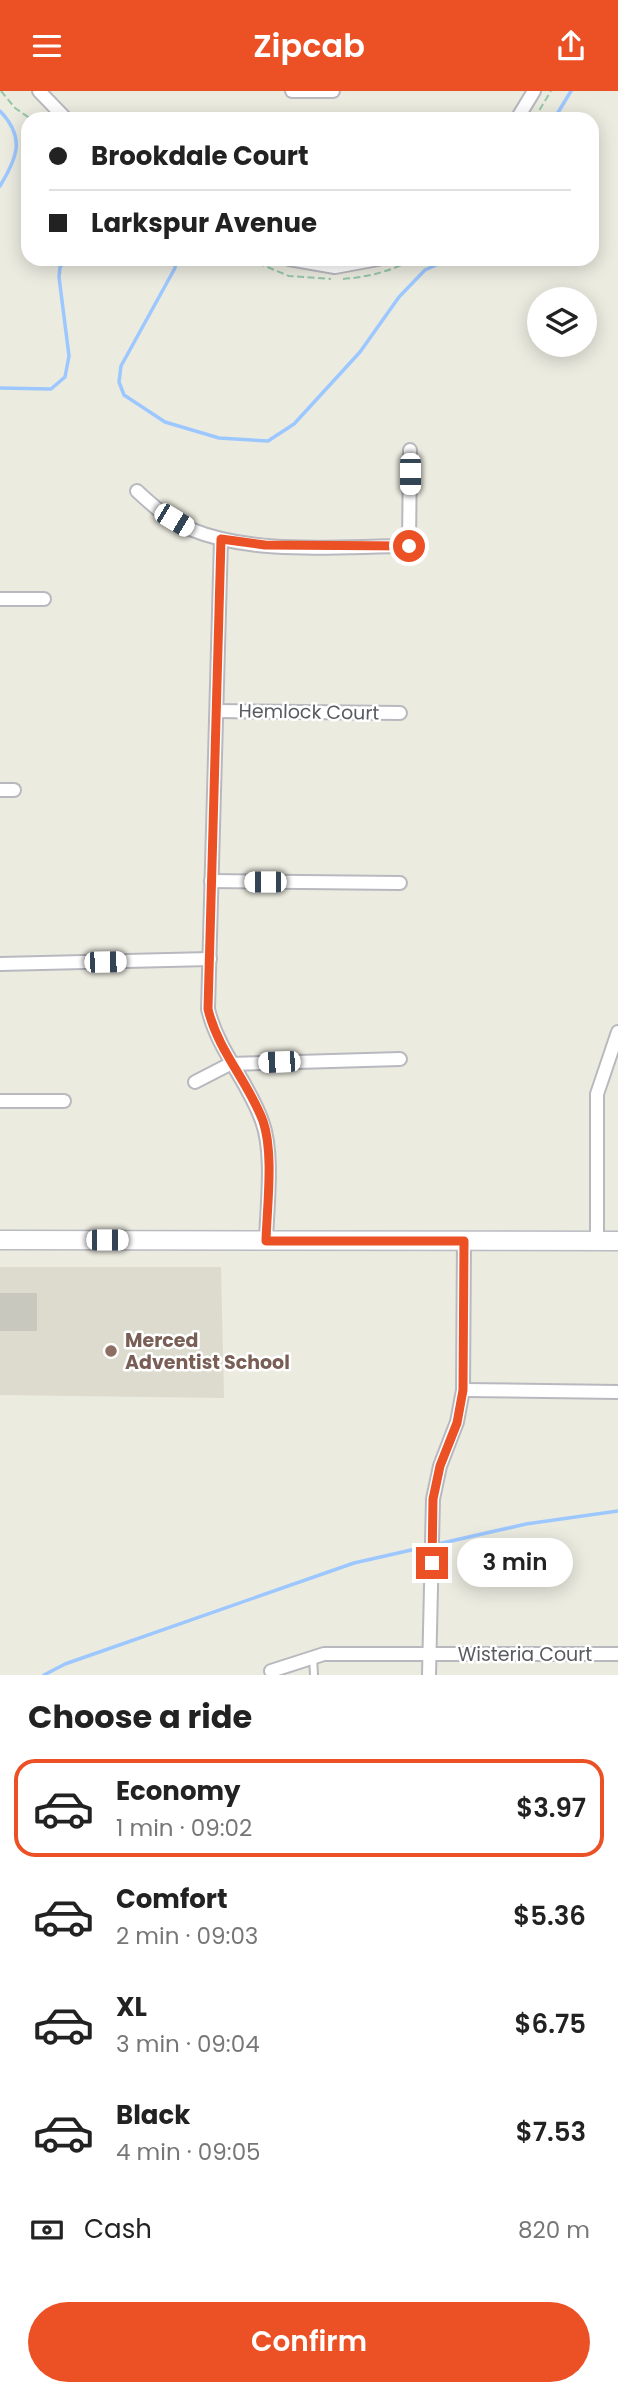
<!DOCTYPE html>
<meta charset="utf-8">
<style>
:root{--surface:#fff;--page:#f6f6f6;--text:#222;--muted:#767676;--line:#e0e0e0;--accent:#ec5126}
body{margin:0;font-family:Poppins,sans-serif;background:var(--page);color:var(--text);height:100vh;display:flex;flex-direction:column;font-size:26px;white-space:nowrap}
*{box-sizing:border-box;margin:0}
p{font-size:23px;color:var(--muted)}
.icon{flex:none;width:38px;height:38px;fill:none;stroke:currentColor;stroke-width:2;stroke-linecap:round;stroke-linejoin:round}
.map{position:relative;height:1584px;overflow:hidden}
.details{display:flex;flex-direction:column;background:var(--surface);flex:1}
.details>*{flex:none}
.banner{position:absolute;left:21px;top:21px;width:578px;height:154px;border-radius:21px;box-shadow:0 4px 18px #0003;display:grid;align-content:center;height:154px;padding:0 28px;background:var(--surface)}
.fabs{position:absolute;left:527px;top:196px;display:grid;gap:14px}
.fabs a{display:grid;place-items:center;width:70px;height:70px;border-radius:50%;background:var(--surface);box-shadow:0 4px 18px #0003;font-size:35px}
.end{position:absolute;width:32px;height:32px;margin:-16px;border:9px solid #ec5126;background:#fff;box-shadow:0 0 0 4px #fff}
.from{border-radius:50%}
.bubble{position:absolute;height:49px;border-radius:24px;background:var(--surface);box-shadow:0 4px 18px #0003;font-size:23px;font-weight:600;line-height:49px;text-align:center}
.car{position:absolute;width:21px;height:42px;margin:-21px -10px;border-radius:9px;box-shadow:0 0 5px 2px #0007;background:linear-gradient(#fff 24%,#345 0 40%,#fff 0 76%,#345 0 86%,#fff 0)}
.banner b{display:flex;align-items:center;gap:24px;height:66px;font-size:26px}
.banner b+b{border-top:2px solid var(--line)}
.banner i{width:18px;height:18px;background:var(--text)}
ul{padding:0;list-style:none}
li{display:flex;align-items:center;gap:21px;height:98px;margin:0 14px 10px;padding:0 14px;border:4px solid transparent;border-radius:21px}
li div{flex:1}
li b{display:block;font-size:26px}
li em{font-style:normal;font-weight:600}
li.active{border-color:var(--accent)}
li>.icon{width:63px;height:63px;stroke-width:1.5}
h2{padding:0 28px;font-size:32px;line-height:84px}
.pay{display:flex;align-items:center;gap:18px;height:77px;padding:0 28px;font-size:26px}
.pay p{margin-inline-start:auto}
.cta{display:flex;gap:14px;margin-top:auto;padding:14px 28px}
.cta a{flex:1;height:80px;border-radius:42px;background:var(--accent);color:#fff;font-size:28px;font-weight:600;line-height:80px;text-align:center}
header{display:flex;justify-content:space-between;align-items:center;height:91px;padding:0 28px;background:var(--accent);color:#fff;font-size:32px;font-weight:600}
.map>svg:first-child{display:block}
</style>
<header><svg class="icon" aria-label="menu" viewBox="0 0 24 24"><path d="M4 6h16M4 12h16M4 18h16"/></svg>Zipcab<svg class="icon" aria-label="share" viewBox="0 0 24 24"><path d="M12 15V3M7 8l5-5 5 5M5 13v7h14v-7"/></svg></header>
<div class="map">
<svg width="618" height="1584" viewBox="0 0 618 1584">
<rect width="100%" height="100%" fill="#ecebe0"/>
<!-- education -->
<polygon fill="#dcdbce" points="0,1176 221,1176 224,1307 0,1304"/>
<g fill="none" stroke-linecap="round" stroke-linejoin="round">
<!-- stream -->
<g stroke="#9dc7ff" stroke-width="3.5">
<path d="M0,20C26,47 17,67 0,95"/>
<polyline points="554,28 571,0"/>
<polyline points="176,168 175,177 121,275 119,291 124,304 165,331 219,347 268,350 294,333 360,261 399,206 425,179 449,168"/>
<polyline points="0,297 51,298 65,286 69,265 59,186 60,176 67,168"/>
<polyline points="44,1584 65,1573 354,1472 526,1433 618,1420"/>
</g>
</g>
<!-- building -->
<rect fill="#c9c8bf" x="0" y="1202" width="37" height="38"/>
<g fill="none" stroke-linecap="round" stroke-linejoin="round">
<!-- service casing -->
<g stroke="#b8b9bf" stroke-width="10">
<polyline id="service" points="313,1566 314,1584"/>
</g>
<!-- minor casing -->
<g stroke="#b8b9bf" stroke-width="16">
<g id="minor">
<polyline points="39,0 66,28"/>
<polyline points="292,0 333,0"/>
<polyline points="517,28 534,0"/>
<polyline points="289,168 335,176 378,168"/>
<path d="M137,400C153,415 170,430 190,438C256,465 339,455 409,455L410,359"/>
<path d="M221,448L208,918C218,960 248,990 262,1030C274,1062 267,1115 266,1150"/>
<polyline points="0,508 44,508"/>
<polyline points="217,620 400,622"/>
<polyline points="0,699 14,699"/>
<polyline points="211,790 400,792"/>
<polyline points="0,873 210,868"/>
<polyline points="195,991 230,973 400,968"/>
<polyline points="0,1010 64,1010"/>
<polyline points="597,1150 597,1003 618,941"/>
<polyline points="463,1299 618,1301"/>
<polyline points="271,1580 324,1563 618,1563"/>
<polyline points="429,1584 433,1408 440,1375 457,1331 463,1299 464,1150"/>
</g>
</g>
<!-- secondary casing -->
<g stroke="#b9bbc2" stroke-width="21">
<polyline id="secondary" points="0,1149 618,1150"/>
</g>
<!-- path -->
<g stroke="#94c6a9" stroke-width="2" stroke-dasharray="7 3.5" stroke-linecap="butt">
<polyline points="1,0 15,17 31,28"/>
<polyline points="534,28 551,0"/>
<polyline points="248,168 289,185 331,188"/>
<path d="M343,188C368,186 392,180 414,168"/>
</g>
<!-- service -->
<use href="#service" stroke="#fff" stroke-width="6"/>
<!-- minor -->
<use href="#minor" stroke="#fff" stroke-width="12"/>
<!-- secondary -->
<use href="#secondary" stroke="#fff" stroke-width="18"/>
</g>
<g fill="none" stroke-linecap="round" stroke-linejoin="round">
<!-- route -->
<path stroke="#ec5126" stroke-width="9" d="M409,455L265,454L221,448L208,918C218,960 248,990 263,1030C274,1062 267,1115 266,1150H464L463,1299L457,1332L440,1375L433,1408L432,1472"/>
</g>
<!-- markers -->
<circle fill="#8d6e63" stroke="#fff" stroke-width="2.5" cx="111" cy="1260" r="7"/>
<g text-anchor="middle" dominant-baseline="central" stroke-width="5" stroke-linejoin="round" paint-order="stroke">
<!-- street labels -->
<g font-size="19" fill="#595b61" stroke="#fff">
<text transform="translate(309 621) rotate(1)">Hemlock Court</text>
<text x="525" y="1563">Wisteria Court</text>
</g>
<!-- education labels -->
<g font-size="19" font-weight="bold" fill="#785e54" stroke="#fff" text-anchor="start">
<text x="125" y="1249">Merced<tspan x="125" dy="22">Adventist School</tspan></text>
</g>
</g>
</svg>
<div class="fabs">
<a><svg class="icon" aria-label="layers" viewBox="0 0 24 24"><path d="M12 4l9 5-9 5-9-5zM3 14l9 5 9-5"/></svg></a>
</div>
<i class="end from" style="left:409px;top:455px"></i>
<i class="end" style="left:432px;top:1472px"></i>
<div class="bubble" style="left:457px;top:1447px;width:116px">3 min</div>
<i class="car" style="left:410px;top:383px;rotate:180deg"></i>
<i class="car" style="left:174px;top:429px;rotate:121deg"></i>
<i class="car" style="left:265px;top:791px;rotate:270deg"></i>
<i class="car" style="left:105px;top:871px;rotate:89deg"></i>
<i class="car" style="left:279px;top:971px;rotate:268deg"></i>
<i class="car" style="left:107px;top:1149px;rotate:90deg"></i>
<div class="banner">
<b><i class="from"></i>Brookdale Court</b>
<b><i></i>Larkspur Avenue</b>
</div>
</div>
<section class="details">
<h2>Choose a ride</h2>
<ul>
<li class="active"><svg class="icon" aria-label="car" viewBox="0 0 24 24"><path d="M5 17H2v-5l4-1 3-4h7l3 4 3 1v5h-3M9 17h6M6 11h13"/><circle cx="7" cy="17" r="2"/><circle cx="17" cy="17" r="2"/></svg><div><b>Economy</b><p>1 min · 09:02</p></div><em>$3.97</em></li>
<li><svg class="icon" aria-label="car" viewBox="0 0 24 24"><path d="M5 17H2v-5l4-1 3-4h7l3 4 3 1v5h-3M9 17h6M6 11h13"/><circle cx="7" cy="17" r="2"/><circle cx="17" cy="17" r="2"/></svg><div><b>Comfort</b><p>2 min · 09:03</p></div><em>$5.36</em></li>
<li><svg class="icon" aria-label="car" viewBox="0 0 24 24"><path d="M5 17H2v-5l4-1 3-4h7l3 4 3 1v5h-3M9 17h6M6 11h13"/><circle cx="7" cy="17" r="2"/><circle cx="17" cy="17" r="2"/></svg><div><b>XL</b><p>3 min · 09:04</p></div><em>$6.75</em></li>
<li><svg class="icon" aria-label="car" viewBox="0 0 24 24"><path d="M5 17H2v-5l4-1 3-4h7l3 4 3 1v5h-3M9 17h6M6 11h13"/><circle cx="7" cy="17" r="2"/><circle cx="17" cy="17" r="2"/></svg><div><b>Black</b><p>4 min · 09:05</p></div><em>$7.53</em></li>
</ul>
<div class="pay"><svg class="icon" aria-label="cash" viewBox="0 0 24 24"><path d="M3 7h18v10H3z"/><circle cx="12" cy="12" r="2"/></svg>Cash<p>820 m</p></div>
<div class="cta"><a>Confirm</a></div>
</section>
